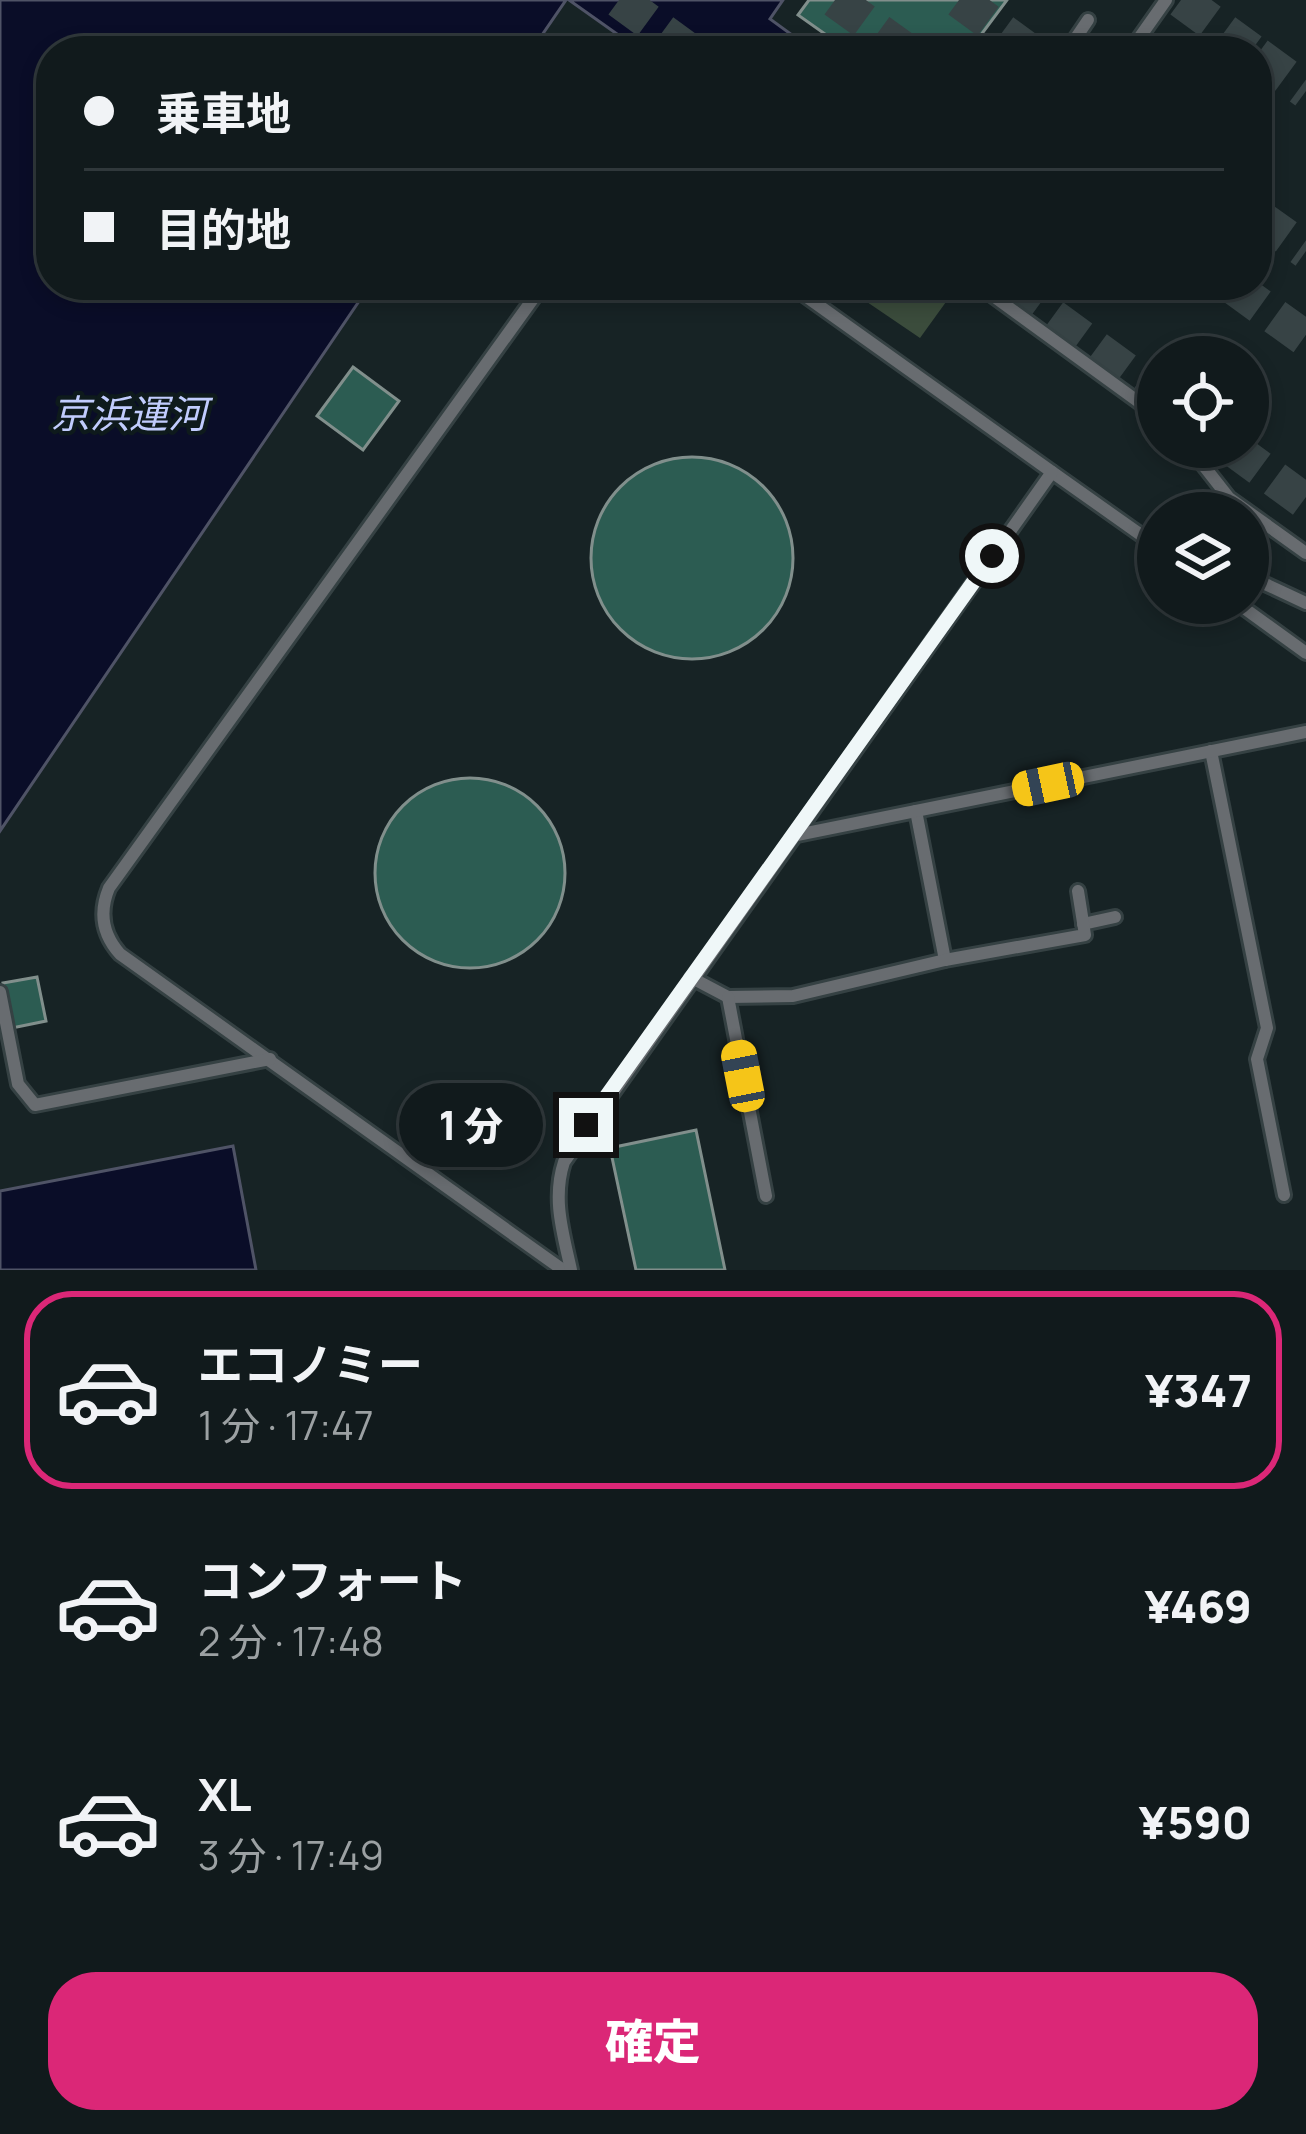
<!DOCTYPE html>
<html lang="ja">
<meta charset="utf-8">
<style>
:root{--surface:#111a1c;--page:#1e2729;--text:#f1f3f6;--muted:#9ca1a3;--line:#30383b;--accent:#db2777}
body{margin:0;font-family:Manrope,"Noto Sans JP",sans-serif;background:var(--page);color:var(--text);height:100vh;display:flex;flex-direction:column;font-size:45px;white-space:nowrap}
*{box-sizing:border-box;margin:0}
p{font-size:39px;color:var(--muted)}
.icon{flex:none;width:66px;height:66px;fill:none;stroke:currentColor;stroke-width:2;stroke-linecap:round;stroke-linejoin:round}
.map{position:relative;height:1270px;overflow:hidden}
.details{display:flex;flex-direction:column;background:var(--surface);flex:1}
.details>*{flex:none}
.guide{position:absolute;left:36px;top:36px;width:1236px;height:264px;border-radius:48px;box-shadow:0 6px 18px #0003,0 0 0 3px var(--line);display:grid;align-content:center;height:264px;padding:0 48px;background:var(--surface)}
.controls{position:absolute;left:1137px;top:336px;display:grid;gap:24px}
.controls a{display:grid;place-items:center;width:132px;height:132px;border-radius:50%;background:var(--surface);box-shadow:0 6px 18px #0003,0 0 0 3px var(--line);font-size:60px}
.end{position:absolute;width:54px;height:54px;margin:-27px;border:15px solid #eff7f8;background:#111;box-shadow:0 0 0 6px #111}
.from{border-radius:50%}
.bubble{position:absolute;height:84px;border-radius:42px;background:var(--surface);box-shadow:0 6px 18px #0003,0 0 0 3px var(--line);font-size:39px;font-weight:800;line-height:84px;text-align:center}
.car{position:absolute;width:36px;height:72px;margin:-36px -18px;border-radius:15px;box-shadow:0 0 9px 3px #0007;background:linear-gradient(#f5c518 24%,#345 0 40%,#f5c518 0 76%,#345 0 86%,#f5c518 0)}
.guide b{display:flex;align-items:center;gap:42px;height:114px;font-size:45px}
.guide b+b{border-top:3px solid var(--line)}
.guide i{width:30px;height:30px;background:var(--text)}
ul{padding:21px 0 0;list-style:none}
li{display:flex;align-items:center;gap:36px;height:198px;margin:0 24px 18px;padding:0 24px;border:6px solid transparent;border-radius:48px}
li div{flex:1}
li b{display:block;font-size:45px}
li em{font-style:normal;font-weight:800}
li.current{border-color:var(--accent)}
li>.icon{width:108px;height:108px;stroke-width:1.5}
.button{display:flex;gap:24px;margin-top:auto;padding:24px 48px}
.button a{flex:1;height:138px;border-radius:48px;background:var(--accent);color:#fff;font-size:48px;font-weight:800;line-height:138px;text-align:center}
.map>svg:first-child{display:block}
</style>
<div class="map">
<svg width="1306" height="1270" viewBox="0 0 1306 1270">
<rect width="100%" height="100%" fill="#172325"/>
<!-- green -->
<polygon fill="#3b4c3c" points="842,285 937,285 951,295 920,338"/>
<!-- water -->
<g fill="#0a0d28" stroke="#4f5366" stroke-width="3">
<polygon points="0,0 566,0 531,51 51,51 51,285 370,285 0,831"/>
<polygon points="569,0 783,0 770,19 814,51 641,51"/>
<polygon points="233,1146 256,1270 0,1270 0,1191"/>
</g>
<!-- building -->
<g fill="#2c5c52" stroke="#818f8c" stroke-width="3">
<polygon points="809,0 1007,0 969,51 849,51 798,15"/>
<polygon points="353,367 399,401 363,450 317,416"/>
<circle cx="692" cy="558" r="101"/>
<circle cx="470" cy="873" r="95"/>
<polygon points="37,977 46,1021 12,1028 3,983"/>
<polygon points="696,1130 725,1270 636,1270 610,1148"/>
</g>
<g fill="none" stroke-linecap="round" stroke-linejoin="round">
<!-- highway-tunnel -->
<g stroke="#374345" stroke-width="36" stroke-dasharray="36 18" stroke-linecap="butt">
<polyline points="619,0 689,51"/>
<polyline points="835,0 906,51"/>
<polyline points="959,0 1029,51"/>
<polyline points="1181,0 1251,51"/>
<polyline points="1257,55 1306,91"/>
<polyline points="1257,216 1306,251"/>
<polyline points="1009,285 1158,394"/>
<polyline points="1231,285 1306,339"/>
<polyline points="1231,447 1306,502"/>
</g>
<!-- lane casing -->
<g stroke="#354143" stroke-width="18">
<g id="lane">
<polyline points="1067,51 1088,20"/>
<polyline points="1130,51 1166,0"/>
<path d="M543,285L109,888C99,912 102,934 120,954L563,1270"/>
<polyline points="978,285 1158,416"/>
<polyline points="1189,447 1229,498 1306,553"/>
<polyline points="1052,472 1158,547"/>
<polyline points="1248,585 1263,583 1306,603"/>
<polyline points="1237,603 1306,653"/>
<polyline points="1211,751 1267,1028 1257,1059 1284,1195"/>
<polyline points="916,811 945,960"/>
<polyline points="797,835 1306,732"/>
<polyline points="1083,924 1115,917"/>
<polyline points="692,978 728,997 793,996 945,960 1085,935 1078,891"/>
<polyline points="0,992 18,1084 35,1105 270,1059"/>
<polyline points="728,997 766,1196"/>
<path d="M571,1270C563,1233 552,1199 564,1162L1052,472L790,285"/>
</g>
</g>
<!-- lane -->
<use href="#lane" stroke="#686c70" stroke-width="12"/>
</g>
<g fill="none" stroke-linecap="round" stroke-linejoin="round">
<!-- route -->
<polyline stroke="#eff7f8" stroke-width="15" points="586,1125 992,556"/>
</g>
<g text-anchor="middle" dominant-baseline="central" stroke-width="9" stroke-linejoin="round" paint-order="stroke">
<!-- water labels -->
<g font-size="39" font-style="italic" fill="#c1ccfd" stroke="#0e1a1c">
<text x="129" y="413">京浜運河</text>
</g>
</g>
</svg>
<div class="controls">
<a><svg class="icon" aria-label="locate" viewBox="0 0 24 24"><circle cx="12" cy="12" r="6"/><path d="M12 2v4M12 18v4M2 12h4M18 12h4"/></svg></a>
<a><svg class="icon" aria-label="layers" viewBox="0 0 24 24"><path d="M12 4l9 5-9 5-9-5zM3 14l9 5 9-5"/></svg></a>
</div>
<i class="end from" style="left:992px;top:556px"></i>
<i class="end" style="left:586px;top:1125px"></i>
<div class="bubble" style="left:399px;top:1083px;width:144px">1 分</div>
<i class="car" style="left:1048px;top:784px;rotate:258deg"></i>
<i class="car" style="left:743px;top:1076px;rotate:349deg"></i>
<div class="guide">
<b><i class="from"></i>乗車地</b>
<b><i></i>目的地</b>
</div>
</div>
<section class="details">
<ul>
<li class="current"><svg class="icon" aria-label="car" viewBox="0 0 24 24"><path d="M5 17H2v-5l4-1 3-4h7l3 4 3 1v5h-3M9 17h6M6 11h13"/><circle cx="7" cy="17" r="2"/><circle cx="17" cy="17" r="2"/></svg><div><b>エコノミー</b><p>1 分 · 17:47</p></div><em>¥347</em></li>
<li><svg class="icon" aria-label="car" viewBox="0 0 24 24"><path d="M5 17H2v-5l4-1 3-4h7l3 4 3 1v5h-3M9 17h6M6 11h13"/><circle cx="7" cy="17" r="2"/><circle cx="17" cy="17" r="2"/></svg><div><b>コンフォート</b><p>2 分 · 17:48</p></div><em>¥469</em></li>
<li><svg class="icon" aria-label="car" viewBox="0 0 24 24"><path d="M5 17H2v-5l4-1 3-4h7l3 4 3 1v5h-3M9 17h6M6 11h13"/><circle cx="7" cy="17" r="2"/><circle cx="17" cy="17" r="2"/></svg><div><b>XL</b><p>3 分 · 17:49</p></div><em>¥590</em></li>
</ul>
<div class="button"><a>確定</a></div>
</section>
